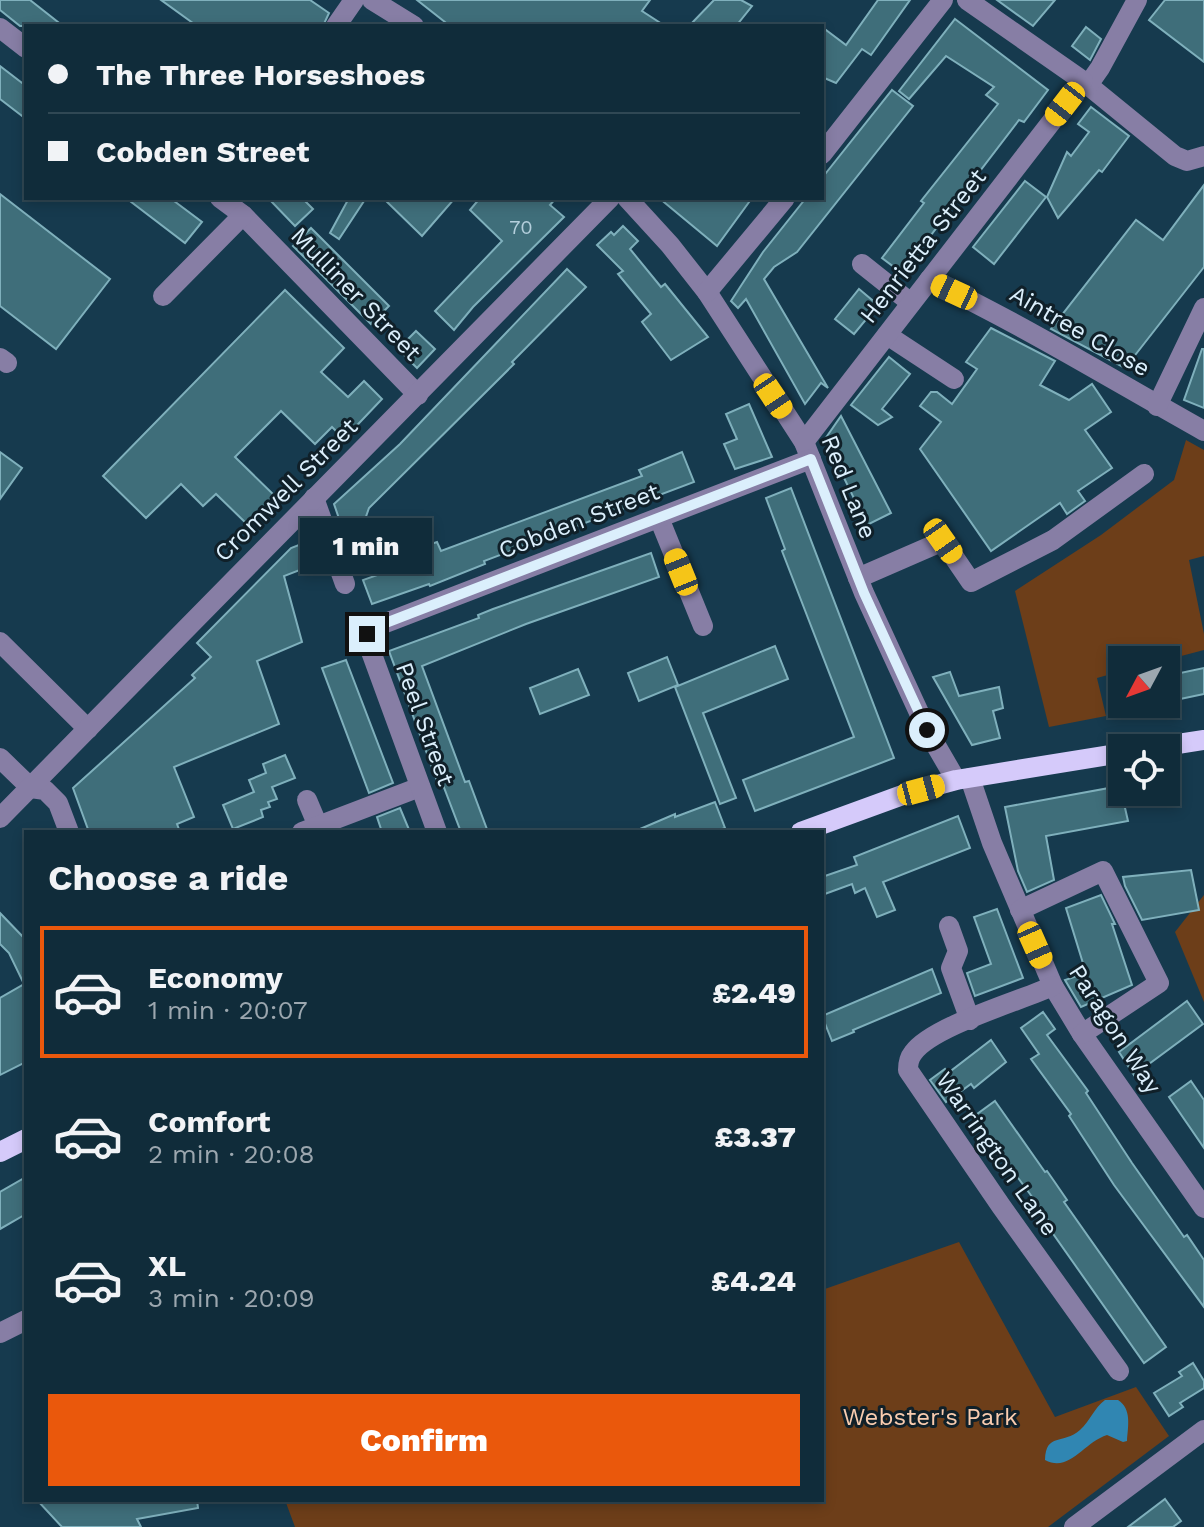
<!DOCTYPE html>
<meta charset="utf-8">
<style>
:root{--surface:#102c3a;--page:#193442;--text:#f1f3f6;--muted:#9ca7af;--line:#304854;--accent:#ea580c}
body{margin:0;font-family:"Work Sans",sans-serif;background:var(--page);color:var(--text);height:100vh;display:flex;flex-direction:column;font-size:30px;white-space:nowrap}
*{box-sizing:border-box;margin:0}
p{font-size:26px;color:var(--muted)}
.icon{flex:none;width:44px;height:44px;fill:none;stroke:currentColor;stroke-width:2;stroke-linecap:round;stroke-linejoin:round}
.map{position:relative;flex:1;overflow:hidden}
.details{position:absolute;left:24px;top:830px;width:800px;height:672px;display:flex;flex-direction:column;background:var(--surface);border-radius:0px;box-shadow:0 4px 12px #0003,0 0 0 2px var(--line)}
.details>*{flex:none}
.guide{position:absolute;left:24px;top:24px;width:800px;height:176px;border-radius:0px;box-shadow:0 4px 12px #0003,0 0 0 2px var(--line);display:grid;align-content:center;height:176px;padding:0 24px;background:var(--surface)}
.needle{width:52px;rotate:229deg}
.buttons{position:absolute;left:1108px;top:646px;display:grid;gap:16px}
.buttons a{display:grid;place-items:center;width:72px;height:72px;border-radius:0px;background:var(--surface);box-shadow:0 4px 12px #0003,0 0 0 2px var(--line);font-size:40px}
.end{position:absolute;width:36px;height:36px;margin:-18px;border:10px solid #dbeffc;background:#111;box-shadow:0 0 0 4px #111}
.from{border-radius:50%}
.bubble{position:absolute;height:56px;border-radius:0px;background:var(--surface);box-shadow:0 4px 12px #0003,0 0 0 2px var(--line);font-size:26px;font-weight:800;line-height:56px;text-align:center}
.car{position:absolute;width:24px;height:48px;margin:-24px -12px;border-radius:10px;box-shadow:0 0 6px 2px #0007;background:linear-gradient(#f5c518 24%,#345 0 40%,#f5c518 0 76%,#345 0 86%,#f5c518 0)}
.guide b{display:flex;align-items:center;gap:28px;height:76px;font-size:30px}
.guide b+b{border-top:2px solid var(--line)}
.guide i{width:20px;height:20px;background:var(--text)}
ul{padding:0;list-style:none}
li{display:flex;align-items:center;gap:24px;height:132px;margin:0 16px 12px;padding:0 8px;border:4px solid transparent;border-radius:0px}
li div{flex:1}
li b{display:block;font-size:30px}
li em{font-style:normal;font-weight:800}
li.current{border-color:var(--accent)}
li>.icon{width:72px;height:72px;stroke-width:1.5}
h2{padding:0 24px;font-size:36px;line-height:96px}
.action{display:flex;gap:16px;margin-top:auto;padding:16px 24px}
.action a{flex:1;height:92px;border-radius:0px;background:var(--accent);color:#fff;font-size:32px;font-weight:800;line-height:92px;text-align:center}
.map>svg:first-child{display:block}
</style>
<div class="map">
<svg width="1204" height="1527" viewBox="0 0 1204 1527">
<rect width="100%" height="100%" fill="#163a4e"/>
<!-- green -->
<g fill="#6d3e19">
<polygon points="1186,440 1204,450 1204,556 1189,560 1204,634 1204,650 1166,660 1122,660 1122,671 1097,678 1106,716 1049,727 1015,591 1101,535 1174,480"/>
<polygon points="1204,895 1204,1002 1175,932"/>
<polygon points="959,1242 1055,1417 1136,1387 1169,1436 1048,1527 295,1527 285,1500 822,1500 822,1290"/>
</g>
<!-- water -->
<path fill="#3086b2" d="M1105,1400H1118C1132,1409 1128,1426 1127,1441L1123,1442L1107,1435C1084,1442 1070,1473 1045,1460C1046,1432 1063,1445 1080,1430C1090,1421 1094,1408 1105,1400Z"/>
<!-- building -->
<g fill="#3f6e7a" stroke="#7fb0bc" stroke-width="2">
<polygon points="0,0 30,0 63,26 20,26 0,10"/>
<polygon points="161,0 310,0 329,13 323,26 197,26"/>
<polygon points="417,0 650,0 642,11 665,26 450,26"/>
<polygon points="714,0 741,0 752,6 736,26 689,26"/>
<polygon points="878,0 910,0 871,55 862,49 836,83 822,77 822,27 846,45"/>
<polygon points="997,0 1055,0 1033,26"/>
<polygon points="1165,0 1204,0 1204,62 1149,20"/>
<polygon points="955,19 1048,90 1024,122 1019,120 902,273 882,258 924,203 921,201 998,104 986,95 994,87 946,56 909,99 899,91"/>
<polygon points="1086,27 1101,39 1090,60 1072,46"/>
<polygon points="0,66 26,86 26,119 0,99"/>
<polygon points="892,90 913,106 797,252 774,267 764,279 828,388 821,383 805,404 746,299 738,308 731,301 763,252 806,198 822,198 822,178"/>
<polygon points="1091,107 1129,136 1102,172 1099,170 1058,218 1047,197 1067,152 1071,156 1089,132 1078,124"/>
<polygon points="1025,181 1046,197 994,264 973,247"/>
<polygon points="1204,185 1204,267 1125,368 1051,329 1136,220 1163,240"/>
<polygon points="0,194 110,279 56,349 0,306"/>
<polygon points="126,198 170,198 202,222 185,243"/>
<polygon points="268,198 302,198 313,209 295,226"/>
<polygon points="349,198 366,198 339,239 330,233"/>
<polygon points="383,198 455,198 422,236"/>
<polygon points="480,198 556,198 550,205 564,217 473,307 454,330 435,311 502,241 470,210"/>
<polygon points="659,198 752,198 717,246"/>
<polygon points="623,226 638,241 630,249 661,287 665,284 708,337 671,360 642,322 651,314 618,274 623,271 597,245 611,232 614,235"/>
<polygon points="311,228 389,306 371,324 293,246"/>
<polygon points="567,269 586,287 512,362 514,364 369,508 362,528 345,536 334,504 400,444"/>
<polygon points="859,289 878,305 854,334 835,319"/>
<polygon points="285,290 344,348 321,372 348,397 364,381 382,399 344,439 332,427 315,444 281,411 235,457 277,498 249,526 216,494 203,506 181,484 146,518 103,476"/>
<polygon points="991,328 1055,361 1040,385 1069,400 1092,384 1111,412 1085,430 1112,468 1078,491 1085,501 1067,514 1060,503 991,551 920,449 941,422 920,406 931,392 937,392 952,404 977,369 966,362"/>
<polygon points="416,331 435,349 417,368 398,349"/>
<polygon points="1202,349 1204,349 1204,408 1184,400"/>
<polygon points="889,357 910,374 882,409 892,417 878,425 851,405"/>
<polygon points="749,404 772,457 735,469 724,444 737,439 726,414"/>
<polygon points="841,416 891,513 867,525 825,439"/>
<polygon points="0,452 22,468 0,499"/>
<polygon points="682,452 694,482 484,561 485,564 430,586 429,584 372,604 363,580 420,560 416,549 437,542 441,551 642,476 639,470"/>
<polygon points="791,488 894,758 755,811 743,780 854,737 782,551 785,549 766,498"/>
<polygon points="309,541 318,563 284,576 302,642 257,661 279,724 174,767 194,817 177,824 180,832 89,832 73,788 195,678 192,675 211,657 197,643 291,548"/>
<polygon points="651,553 659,577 526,624 422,666 465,782 469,781 488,832 461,832 443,785 439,786 389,651 479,618 478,615 493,609"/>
<polygon points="775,646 788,679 703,713 736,798 720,804 675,687"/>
<polygon points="667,657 678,685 639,701 628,673"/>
<polygon points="346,660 393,783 369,793 322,668"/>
<polygon points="1204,668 1204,694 1166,702 1166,676"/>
<polygon points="578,669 589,695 540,714 530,688"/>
<polygon points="950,672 959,696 999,687 1003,708 993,711 1000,738 972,745 933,677"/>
<polygon points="285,755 295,778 272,787 277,799 268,802 270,807 261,810 263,817 233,829 223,805 254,792 249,780 266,773 263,764"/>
<polygon points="1120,786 1128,821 1046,836 1054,880 1027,892 1018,871 1005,807"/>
<polygon points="715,802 725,828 714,832 633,832 675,814 675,817"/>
<polygon points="400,808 410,832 382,832 377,817"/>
<polygon points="958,816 970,848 883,882 895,910 877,917 865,888 855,893 852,884 822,895 822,877 857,865 854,857"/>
<polygon points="1191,870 1199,910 1142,920 1125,886 1123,877"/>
<polygon points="1101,895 1115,924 1112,924 1132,985 1081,1007 1065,980 1086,973 1066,908"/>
<polygon points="997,909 1023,978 975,996 967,973 991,964 974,917"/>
<polygon points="0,913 26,940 26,1062 0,1075 0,998 24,984 9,953 0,944"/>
<polygon points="932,969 941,993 853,1030 854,1032 832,1041 822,1016"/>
<polygon points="1187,1001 1203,1024 1134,1075 1119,1052"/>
<polygon points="1043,1012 1055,1029 1047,1035 1088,1091 1086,1093 1132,1163 1184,1237 1187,1235 1204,1260 1204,1307 1114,1185 1069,1116 1071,1114 1031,1059 1039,1054 1021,1028"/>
<polygon points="991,1040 1006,1062 974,1088 971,1084 946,1102 930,1080 945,1069 948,1073"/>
<polygon points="1191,1081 1204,1100 1204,1148 1169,1097"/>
<polygon points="995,1101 1045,1172 1047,1171 1054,1181 1067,1200 1064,1202 1166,1347 1144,1363 1049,1228 1052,1226 1030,1194 973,1117"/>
<polygon points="26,1177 26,1214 0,1229 0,1192"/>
<polygon points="1193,1363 1204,1381 1204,1388 1180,1403 1183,1407 1169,1416 1154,1393 1182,1376 1179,1372"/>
<polygon points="1165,1499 1181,1521 1173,1527 1128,1527"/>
<polygon points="37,1500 197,1500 198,1508 137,1519 141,1527 62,1527"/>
</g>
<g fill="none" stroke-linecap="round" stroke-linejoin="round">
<!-- minor -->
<g stroke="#877ea5" stroke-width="20">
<polyline points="372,0 414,26"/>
<polyline points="967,0 1083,81 1175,156 1187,161 1204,156"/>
<polyline points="336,26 354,0"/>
<polyline points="0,28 26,48"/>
<polyline points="1088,85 1100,68 1137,0"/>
<polyline points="822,154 943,0"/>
<polyline points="220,198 243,215 418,395"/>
<polyline points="627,198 670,245 707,292 804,442 864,593 927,730 956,780"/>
<polyline points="862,264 911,303"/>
<path d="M929,280C1023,325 1113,380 1204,431"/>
<polyline points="707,292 785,198"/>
<polyline points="163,296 243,215"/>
<polyline points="887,335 954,379"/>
<polyline points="0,358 7,363"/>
<polyline points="1157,406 1204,308"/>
<polyline points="804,442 1083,81"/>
<polyline points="314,498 345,584"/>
<polyline points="659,518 703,626"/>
<polyline points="858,578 943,541 971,582 1053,540 1144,474"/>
<polyline points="0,642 88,729"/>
<polyline points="0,758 31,788 45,790 58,803 69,832"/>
<polyline points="970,778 992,843 1053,986 1082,1034 1204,1208"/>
<polyline points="307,800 318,826"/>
<polyline points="0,818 610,198"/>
<polyline points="302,832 420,787"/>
<polyline points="437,832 366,638 370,629 811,459"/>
<polyline points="1020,910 1103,871 1159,983 1082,1034"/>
<polyline points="949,926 958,951 951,968 970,1020"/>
<path d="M1053,986C1020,1001 932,1026 913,1053C909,1058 908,1064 908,1070L1001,1206L1119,1371"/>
<polyline points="0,1333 26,1320"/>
<polyline points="1074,1527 1204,1430"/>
</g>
<!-- major -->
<g stroke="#d5cafa" stroke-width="20">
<polyline points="1152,748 1204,740"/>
<polyline points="801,832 908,793 956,780 1122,753"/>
<polyline points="0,1152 26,1139"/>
</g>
</g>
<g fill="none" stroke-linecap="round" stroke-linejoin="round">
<!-- route -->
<polyline stroke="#dbeffc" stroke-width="10" points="367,634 370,629 811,459 864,593 927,730"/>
</g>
<g text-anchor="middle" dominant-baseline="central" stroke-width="6" stroke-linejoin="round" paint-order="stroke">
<!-- number labels -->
<g font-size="20" fill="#b4cfdc">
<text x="521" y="227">70</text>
</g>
<!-- street labels -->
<g font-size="24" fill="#dbeffc" stroke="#102029">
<text transform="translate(923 246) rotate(-52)">Henrietta Street</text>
<text transform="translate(356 294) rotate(46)">Mulliner Street</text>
<text transform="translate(1080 331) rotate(30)">Aintree Close</text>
<text transform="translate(849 487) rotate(68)">Red Lane</text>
<text transform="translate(286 490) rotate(-45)">Cromwell Street</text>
<text transform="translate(579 521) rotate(-21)">Cobden Street</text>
<text transform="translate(425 724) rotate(70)">Peel Street</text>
<text transform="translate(1115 1029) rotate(57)">Paragon Way</text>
<text transform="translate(997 1154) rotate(55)">Warrington Lane</text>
</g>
<!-- park labels -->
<g font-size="24" fill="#f9ccaf" stroke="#102029">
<text x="930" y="1417">Webster's Park</text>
</g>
</g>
</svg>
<div class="buttons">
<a><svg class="needle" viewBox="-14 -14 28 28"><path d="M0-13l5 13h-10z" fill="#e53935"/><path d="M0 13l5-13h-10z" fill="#9ca7af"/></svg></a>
<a><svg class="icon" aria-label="locate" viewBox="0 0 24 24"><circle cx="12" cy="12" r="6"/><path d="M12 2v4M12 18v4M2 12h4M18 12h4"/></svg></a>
</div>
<i class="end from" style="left:927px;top:730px"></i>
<i class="end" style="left:367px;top:634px"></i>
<div class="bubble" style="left:300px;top:518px;width:132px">1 min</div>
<i class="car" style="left:1065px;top:104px;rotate:218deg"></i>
<i class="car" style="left:954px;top:292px;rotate:295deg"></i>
<i class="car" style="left:773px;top:396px;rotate:146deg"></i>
<i class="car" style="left:943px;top:541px;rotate:145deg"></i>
<i class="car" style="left:681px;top:572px;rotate:338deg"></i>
<i class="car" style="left:921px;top:790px;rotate:75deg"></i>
<i class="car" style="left:1035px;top:945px;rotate:156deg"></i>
<div class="guide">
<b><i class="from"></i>The Three Horseshoes</b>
<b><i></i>Cobden Street</b>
</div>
<section class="details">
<h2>Choose a ride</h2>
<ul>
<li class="current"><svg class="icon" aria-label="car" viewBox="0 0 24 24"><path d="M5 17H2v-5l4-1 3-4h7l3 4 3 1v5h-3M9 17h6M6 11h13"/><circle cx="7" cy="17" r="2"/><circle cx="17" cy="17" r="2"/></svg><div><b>Economy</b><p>1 min · 20:07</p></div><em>£2.49</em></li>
<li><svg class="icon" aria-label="car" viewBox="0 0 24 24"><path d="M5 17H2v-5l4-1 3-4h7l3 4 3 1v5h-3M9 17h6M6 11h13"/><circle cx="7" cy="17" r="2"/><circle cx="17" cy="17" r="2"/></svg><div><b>Comfort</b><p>2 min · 20:08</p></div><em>£3.37</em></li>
<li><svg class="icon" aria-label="car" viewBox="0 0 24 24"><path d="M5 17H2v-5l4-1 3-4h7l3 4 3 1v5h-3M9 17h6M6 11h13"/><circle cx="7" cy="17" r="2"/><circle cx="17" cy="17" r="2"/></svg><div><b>XL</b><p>3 min · 20:09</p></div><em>£4.24</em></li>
</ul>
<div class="action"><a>Confirm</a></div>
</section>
</div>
